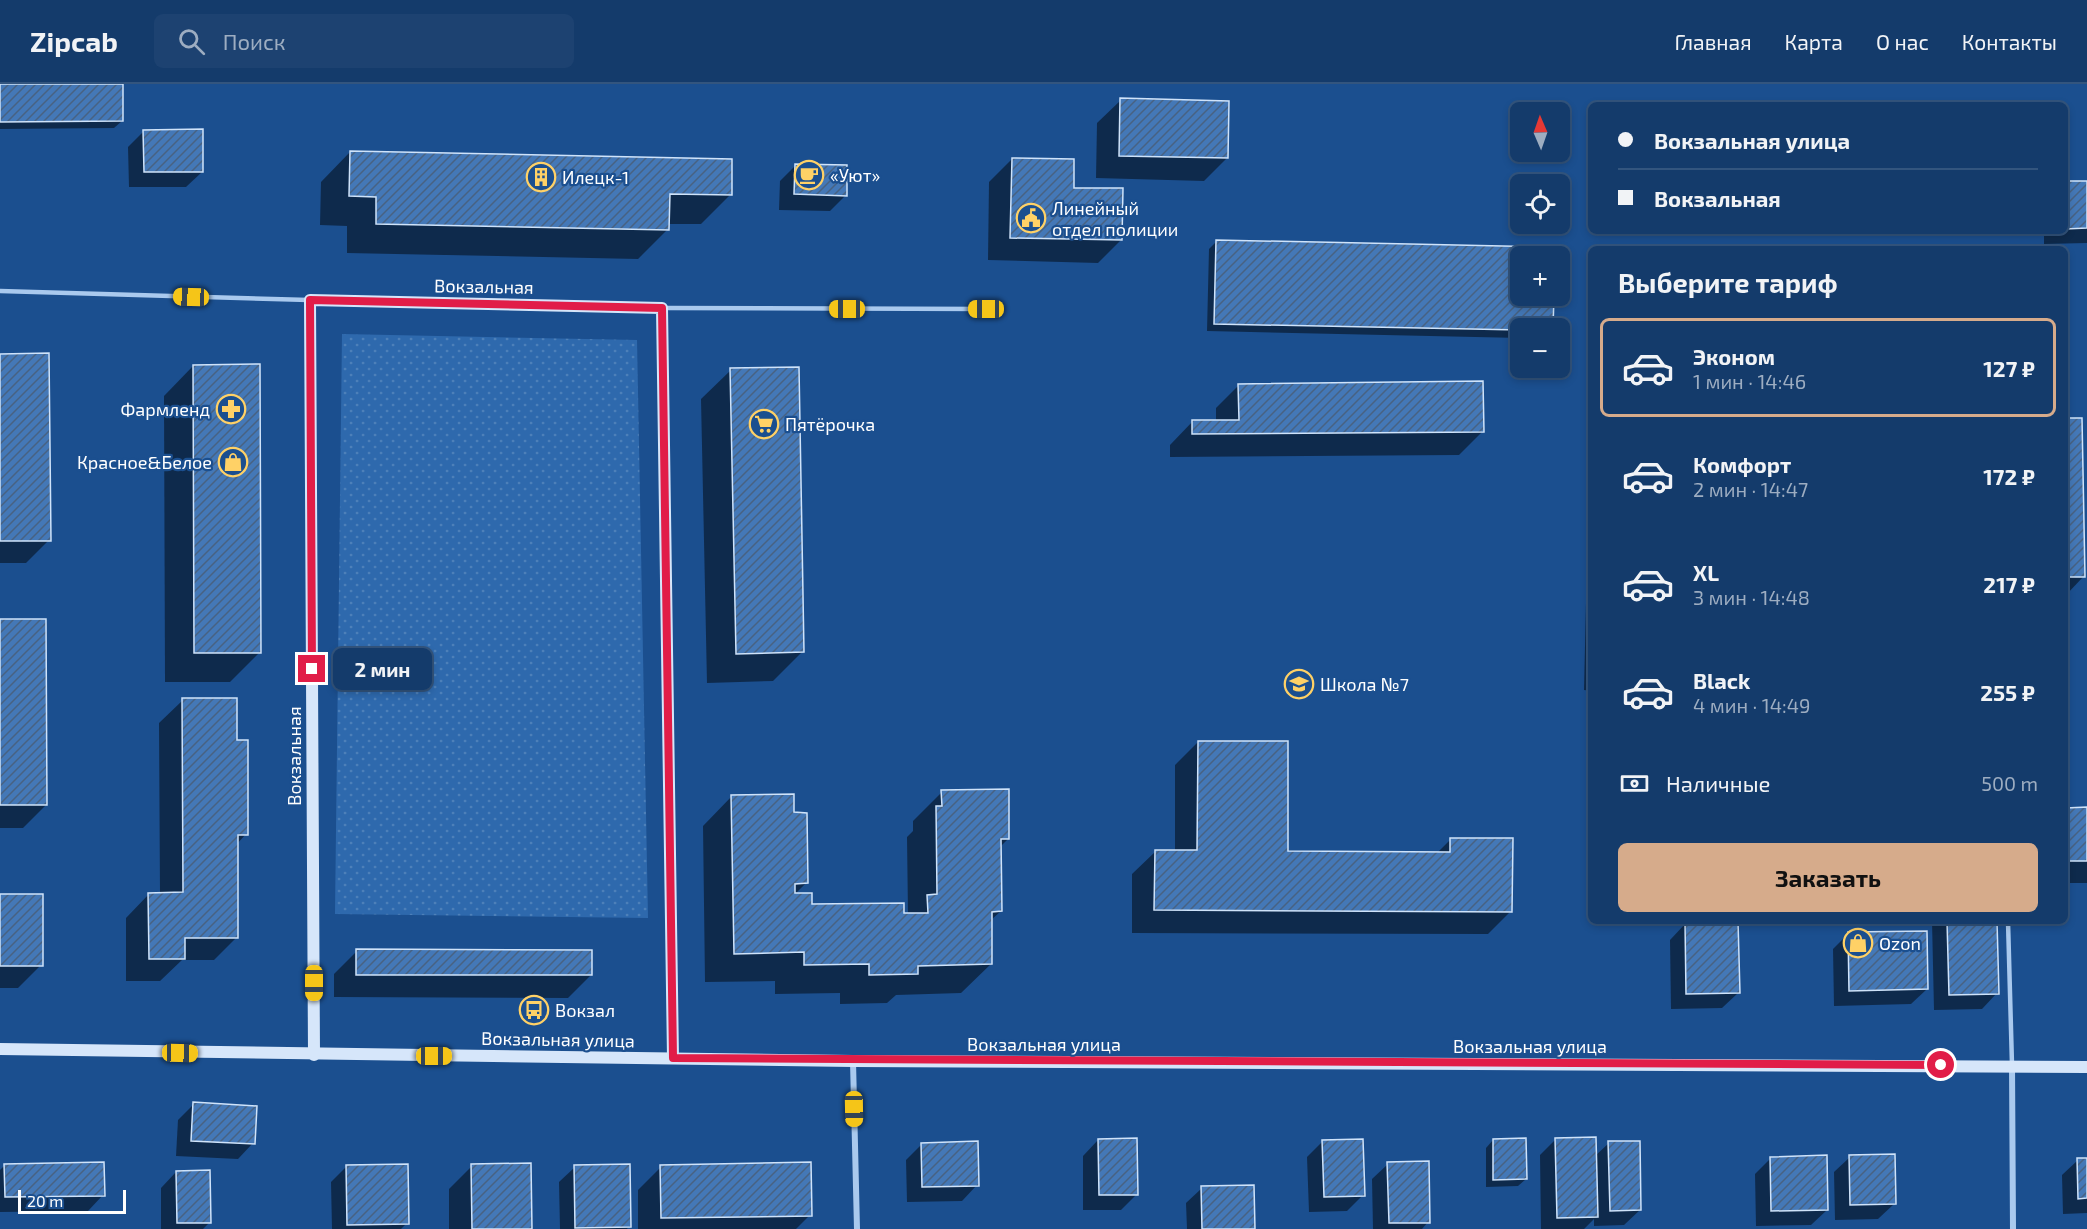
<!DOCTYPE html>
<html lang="ru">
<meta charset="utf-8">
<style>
:root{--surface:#143b6b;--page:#1d4271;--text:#f1f3f6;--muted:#9dadc1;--line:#33557e;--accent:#d6ab8b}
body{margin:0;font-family:"Exo 2",sans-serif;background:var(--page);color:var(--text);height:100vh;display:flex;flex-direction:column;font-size:22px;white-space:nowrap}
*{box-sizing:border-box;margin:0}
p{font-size:20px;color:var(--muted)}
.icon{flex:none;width:33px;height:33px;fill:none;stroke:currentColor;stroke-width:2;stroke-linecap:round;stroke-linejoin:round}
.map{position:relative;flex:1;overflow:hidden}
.drawer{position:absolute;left:1588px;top:162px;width:480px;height:678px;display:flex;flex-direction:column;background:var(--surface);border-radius:9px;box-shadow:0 3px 9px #0003,0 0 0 2px var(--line)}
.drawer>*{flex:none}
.hud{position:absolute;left:1588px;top:18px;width:480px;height:132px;border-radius:9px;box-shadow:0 3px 9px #0003,0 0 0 2px var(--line);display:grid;align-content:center;height:132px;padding:0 30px;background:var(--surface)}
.needle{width:39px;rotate:358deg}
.controls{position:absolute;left:1510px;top:18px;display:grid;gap:12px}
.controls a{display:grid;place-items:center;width:60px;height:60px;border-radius:9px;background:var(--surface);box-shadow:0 3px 9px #0003,0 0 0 2px var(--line);font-size:30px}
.scale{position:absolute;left:18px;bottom:15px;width:108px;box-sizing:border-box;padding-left:6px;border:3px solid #fff;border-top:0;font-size:16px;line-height:21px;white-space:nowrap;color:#fff;-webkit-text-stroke:4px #1b4f8f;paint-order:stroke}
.end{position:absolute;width:27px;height:27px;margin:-14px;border:8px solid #e11d48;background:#fff;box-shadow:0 0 0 3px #fff}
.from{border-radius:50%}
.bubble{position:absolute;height:42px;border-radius:9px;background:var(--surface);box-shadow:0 3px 9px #0003,0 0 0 2px var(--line);font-size:20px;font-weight:700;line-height:42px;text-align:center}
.car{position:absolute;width:18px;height:36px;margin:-18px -9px;border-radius:8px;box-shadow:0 0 4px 2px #0007;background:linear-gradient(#f5c518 24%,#345 0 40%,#f5c518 0 76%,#345 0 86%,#f5c518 0)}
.hud b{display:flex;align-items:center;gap:21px;height:57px;font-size:22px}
.hud b+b{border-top:2px solid var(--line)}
.hud i{width:15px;height:15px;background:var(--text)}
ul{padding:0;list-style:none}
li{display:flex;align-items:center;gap:18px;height:99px;margin:0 12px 9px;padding:0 18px;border:3px solid transparent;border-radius:9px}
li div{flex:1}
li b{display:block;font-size:22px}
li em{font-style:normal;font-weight:700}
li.on{border-color:var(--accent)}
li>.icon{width:54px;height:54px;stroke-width:1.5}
h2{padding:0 30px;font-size:27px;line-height:72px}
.pay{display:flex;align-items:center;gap:15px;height:66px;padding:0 30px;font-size:22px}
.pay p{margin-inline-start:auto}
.cta{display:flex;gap:12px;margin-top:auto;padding:12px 30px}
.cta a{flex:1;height:69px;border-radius:9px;background:var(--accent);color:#111;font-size:24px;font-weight:700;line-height:69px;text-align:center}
header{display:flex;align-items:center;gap:36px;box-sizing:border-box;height:84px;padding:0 30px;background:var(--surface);border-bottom:2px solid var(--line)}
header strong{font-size:28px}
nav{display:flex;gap:33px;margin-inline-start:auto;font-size:21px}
.search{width:420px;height:54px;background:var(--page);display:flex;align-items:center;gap:15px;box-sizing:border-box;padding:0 21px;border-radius:9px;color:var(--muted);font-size:22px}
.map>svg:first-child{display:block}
</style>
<header>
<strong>Zipcab</strong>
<div class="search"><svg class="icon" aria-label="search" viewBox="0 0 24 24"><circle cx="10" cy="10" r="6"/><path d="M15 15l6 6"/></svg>Поиск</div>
<nav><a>Главная</a><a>Карта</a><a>О нас</a><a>Контакты</a></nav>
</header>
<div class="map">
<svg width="2087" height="1145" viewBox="0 0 2087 1145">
<defs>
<pattern id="grass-dots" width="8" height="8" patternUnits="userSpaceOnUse" patternTransform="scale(1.5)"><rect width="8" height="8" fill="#2e69ad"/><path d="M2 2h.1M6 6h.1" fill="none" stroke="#4d80b9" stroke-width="1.8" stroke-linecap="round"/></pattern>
<pattern id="building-hatch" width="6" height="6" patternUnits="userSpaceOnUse" patternTransform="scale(1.5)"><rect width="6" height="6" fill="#4478b7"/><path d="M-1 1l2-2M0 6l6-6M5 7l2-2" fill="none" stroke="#486282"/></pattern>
</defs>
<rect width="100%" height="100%" fill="#1b4f8f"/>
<!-- grass -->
<polygon fill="url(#grass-dots)" points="342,250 637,256 648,834 335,830"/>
<!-- shadow -->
<g fill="#0007">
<polygon points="0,0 122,0 122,37 114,44 0,45"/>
<polygon points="1121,16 1227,74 1204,97 1096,94 1097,39"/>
<polygon points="144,47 202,88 186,103 129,103 128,63"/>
<polygon points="350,68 730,111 701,140 667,140 667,146 638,175 347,169 347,142 320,141 321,98"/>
<polygon points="1012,75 1072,105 1121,156 1098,179 988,176 989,98"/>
<polygon points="795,82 846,111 830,127 779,126 780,97"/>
<polygon points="2066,98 2087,98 2087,159 2044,160 2044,147 2066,147"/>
<polygon points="1217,157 1553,165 1553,172 1521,172 1521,212 1552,212 1552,244 1521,244 1521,254 1207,247 1209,165"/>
<polygon points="0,271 49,456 26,479 0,479"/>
<polygon points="193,282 260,568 230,598 165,598 164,312"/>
<polygon points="731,286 802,568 773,597 707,599 701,315"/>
<polygon points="1239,301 1482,348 1459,371 1170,373 1170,361 1193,337 1216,337 1216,324"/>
<polygon points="2081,335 2084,492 2066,511 2066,336"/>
<polygon points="1592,470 1592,607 1584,606 1587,475"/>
<polygon points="0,537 46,721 23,744 0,744"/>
<polygon points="183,616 235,657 246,750 236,761 237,853 214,876 182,876 160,897 126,897 126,834 149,810 160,810 159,639"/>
<polygon points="1198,658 1286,769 1436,770 1451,755 1511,827 1488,850 1132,849 1132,790 1156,767 1175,768 1175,681"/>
<polygon points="942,708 1008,755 1000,763 1001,827 990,837 991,880 961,909 896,911 887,919 840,920 840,909 775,910 775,897 705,898 703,742 732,712 792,730 806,799 794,811 811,821 908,831 907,753 913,747 913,737"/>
<rect x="2066" y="725" width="21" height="74"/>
<polygon points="0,811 41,881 18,904 0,904"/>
<polygon points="1932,837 1996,837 1997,909 1982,925 1934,926"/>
<polygon points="1685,840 1738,909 1722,924 1671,925 1670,856"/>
<polygon points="1848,850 1927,905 1911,920 1834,922 1833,865"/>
<polygon points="357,867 591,891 568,914 334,913 334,890"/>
<polygon points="194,1020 253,1059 238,1075 176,1072 178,1036"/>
<polygon points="1556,1055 1595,1072 1609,1059 1640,1126 1624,1141 1594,1142 1594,1135 1584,1145 1541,1145 1540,1071"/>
<polygon points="1098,1056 1137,1110 1121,1126 1083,1126 1083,1072"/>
<polygon points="1493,1056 1526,1095 1518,1102 1486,1103 1486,1064"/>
<polygon points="1323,1057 1363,1111 1347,1127 1309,1128 1307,1073"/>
<polygon points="922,1060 977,1101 962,1117 907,1118 906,1076"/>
<polygon points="1850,1073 1894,1120 1878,1135 1835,1136 1834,1088"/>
<polygon points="1771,1074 1827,1126 1811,1141 1756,1142 1755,1090"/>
<polygon points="2087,1075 2087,1129 2063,1130 2062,1091 2078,1076"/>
<polygon points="1388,1080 1428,1138 1422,1145 1373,1145 1372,1095"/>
<polygon points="5,1081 103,1111 88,1127 0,1128 0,1086"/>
<polygon points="347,1082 407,1139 401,1145 332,1145 331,1098"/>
<polygon points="472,1082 531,1145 449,1145 449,1105"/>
<polygon points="575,1083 629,1142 627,1145 560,1145 559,1098"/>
<polygon points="661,1083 810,1131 796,1145 638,1145 638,1106"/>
<polygon points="176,1088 210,1138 203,1145 161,1145 161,1104"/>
<polygon points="1202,1104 1253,1145 1187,1145 1186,1119"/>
</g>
<!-- building -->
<g fill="url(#building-hatch)" stroke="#cfe3fa" stroke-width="1.5">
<polygon points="0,0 123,0 123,37 0,38"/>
<polygon points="1120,14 1229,17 1228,74 1119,72"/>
<polygon points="203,45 203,88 144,88 143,46"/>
<polygon points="350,67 732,75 732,111 670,110 669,146 376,140 376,113 349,112"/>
<polygon points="1012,74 1074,75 1074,104 1123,104 1122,156 1010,154"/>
<polygon points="795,80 847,81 847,112 794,110"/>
<polygon points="2066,97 2087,97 2087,144 2066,145"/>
<polygon points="1216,156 1555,163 1555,172 1521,172 1521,212 1554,212 1553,244 1521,246 1214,240"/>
<polygon points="49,269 51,457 0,457 0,270"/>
<polygon points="260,280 261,569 194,569 193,281"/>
<polygon points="799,283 804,568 736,570 730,284"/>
<polygon points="1483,297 1484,348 1192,350 1192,336 1239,336 1238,300"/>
<polygon points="2066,334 2082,334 2085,493 2066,493"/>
<polygon points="0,535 46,535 47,721 0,721"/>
<polygon points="182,614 237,614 237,656 248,656 248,751 238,751 238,854 185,854 185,875 149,875 148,809 183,808"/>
<polygon points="1198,657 1288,657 1288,767 1450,768 1450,754 1513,754 1512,828 1154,826 1155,766 1197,766"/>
<polygon points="1009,705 1009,755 1001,755 1002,827 992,828 992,880 918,882 918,890 869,891 869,880 804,881 804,868 734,870 731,711 794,710 794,728 807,729 808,799 795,800 795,809 812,809 812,820 904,819 904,829 928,829 927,811 937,810 936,722 942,722 941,706"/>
<polygon points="2087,723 2087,777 2066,777 2066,724"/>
<rect x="0" y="810" width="43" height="72"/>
<polygon points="1738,837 1740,909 1686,910 1685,839"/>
<polygon points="1947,837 1997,837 1999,910 1949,911"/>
<polygon points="1927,847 1928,905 1849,907 1848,848"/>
<polygon points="356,865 592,866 592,891 356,891"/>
<polygon points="193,1018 257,1022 255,1060 191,1057"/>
<polygon points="1596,1053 1598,1133 1557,1134 1555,1054"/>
<polygon points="1137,1054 1138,1111 1099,1111 1098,1055"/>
<polygon points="1526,1054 1527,1095 1493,1096 1493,1055"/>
<polygon points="1363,1055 1365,1112 1324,1113 1322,1056"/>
<polygon points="978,1057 979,1102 922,1103 921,1059"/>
<polygon points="1608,1057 1640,1057 1641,1126 1610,1127"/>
<polygon points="1895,1070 1896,1120 1850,1121 1849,1071"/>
<polygon points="1827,1071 1828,1126 1771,1127 1770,1073"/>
<polygon points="2077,1074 2087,1074 2087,1114 2078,1115"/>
<polygon points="1429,1077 1430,1139 1389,1139 1387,1078"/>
<polygon points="104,1078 105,1112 5,1113 4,1080"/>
<polygon points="811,1078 812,1132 661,1134 660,1081"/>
<polygon points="531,1079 532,1145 472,1145 471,1080"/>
<polygon points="408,1080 409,1140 347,1141 346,1081"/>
<polygon points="630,1080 631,1143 575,1144 574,1081"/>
<polygon points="210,1086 211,1139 177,1139 176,1087"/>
<polygon points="1254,1101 1255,1145 1202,1145 1201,1102"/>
</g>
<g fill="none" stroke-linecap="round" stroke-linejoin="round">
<!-- lane -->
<g stroke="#a9c9ee" stroke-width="4.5">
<polyline points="0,207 309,216"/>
<polyline points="665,224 986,225"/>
<polyline points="2008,837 2012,981"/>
</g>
<!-- street -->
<g stroke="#a9c9ee" stroke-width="6">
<polyline points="853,977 857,1145"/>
<polyline points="2012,981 2013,1145"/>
</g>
<!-- secondary -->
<g stroke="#d6e6fa" stroke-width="12">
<polyline points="0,965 853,977 2087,983"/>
<polyline points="314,971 310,216 662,224 673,974"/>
</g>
</g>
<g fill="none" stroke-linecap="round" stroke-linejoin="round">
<!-- route -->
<polyline stroke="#e11d48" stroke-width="8" points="312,585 310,216 662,224 673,974 1941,981"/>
</g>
<!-- icons -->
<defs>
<g id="cafe-ring" transform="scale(1.5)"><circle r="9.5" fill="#1b4f8f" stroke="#ffd166" stroke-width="1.5"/><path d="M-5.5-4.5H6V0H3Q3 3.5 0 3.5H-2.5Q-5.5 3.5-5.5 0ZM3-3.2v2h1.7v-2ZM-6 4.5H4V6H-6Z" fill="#ffd166"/></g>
<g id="building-ring" transform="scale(1.5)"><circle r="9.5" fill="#1b4f8f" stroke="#ffd166" stroke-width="1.5"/><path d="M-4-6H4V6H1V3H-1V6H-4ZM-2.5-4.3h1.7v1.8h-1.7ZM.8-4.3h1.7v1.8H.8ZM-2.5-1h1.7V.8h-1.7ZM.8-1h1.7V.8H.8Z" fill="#ffd166"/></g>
<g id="civic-ring" transform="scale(1.5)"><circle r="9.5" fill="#1b4f8f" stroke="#ffd166" stroke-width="1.5"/><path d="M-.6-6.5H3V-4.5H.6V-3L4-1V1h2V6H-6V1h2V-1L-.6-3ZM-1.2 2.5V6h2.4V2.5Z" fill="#ffd166"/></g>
<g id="pharmacy-ring" transform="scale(1.5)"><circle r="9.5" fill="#1b4f8f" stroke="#ffd166" stroke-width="1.5"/><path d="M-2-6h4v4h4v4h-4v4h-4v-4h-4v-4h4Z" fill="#ffd166"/></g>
<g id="supermarket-ring" transform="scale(1.5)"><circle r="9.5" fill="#1b4f8f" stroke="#ffd166" stroke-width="1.5"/><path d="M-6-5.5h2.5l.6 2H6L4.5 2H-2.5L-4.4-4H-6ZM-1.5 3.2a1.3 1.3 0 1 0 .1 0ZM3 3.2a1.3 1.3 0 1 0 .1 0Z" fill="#ffd166"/></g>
<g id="shop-ring" transform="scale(1.5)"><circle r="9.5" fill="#1b4f8f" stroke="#ffd166" stroke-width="1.5"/><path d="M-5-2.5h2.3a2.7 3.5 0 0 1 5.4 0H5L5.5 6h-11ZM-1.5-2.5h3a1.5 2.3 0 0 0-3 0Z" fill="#ffd166"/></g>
<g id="school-ring" transform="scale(1.5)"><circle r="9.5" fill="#1b4f8f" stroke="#ffd166" stroke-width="1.5"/><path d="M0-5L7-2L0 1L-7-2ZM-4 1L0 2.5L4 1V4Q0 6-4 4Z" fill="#ffd166"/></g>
<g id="bus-ring" transform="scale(1.5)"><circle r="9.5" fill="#1b4f8f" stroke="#ffd166" stroke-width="1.5"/><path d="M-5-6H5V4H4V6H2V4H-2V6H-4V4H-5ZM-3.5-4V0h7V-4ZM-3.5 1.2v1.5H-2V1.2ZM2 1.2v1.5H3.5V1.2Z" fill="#ffd166"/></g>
</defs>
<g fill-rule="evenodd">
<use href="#cafe-ring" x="809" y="91"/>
<use href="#building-ring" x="541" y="93"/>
<use href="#civic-ring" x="1031" y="134"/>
<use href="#pharmacy-ring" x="231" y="325"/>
<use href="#supermarket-ring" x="764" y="340"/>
<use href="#shop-ring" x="233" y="378"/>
<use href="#school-ring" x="1299" y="600"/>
<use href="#shop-ring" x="1858" y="859"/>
<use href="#bus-ring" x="534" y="926"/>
</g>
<g text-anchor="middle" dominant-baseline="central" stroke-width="4.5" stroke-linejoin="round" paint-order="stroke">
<!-- poi labels -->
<g font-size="18" fill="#fff" stroke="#1b4f8f" text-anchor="start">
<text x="830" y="91">«Уют»</text>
<text x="562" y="93">Илецк-1</text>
<text x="1052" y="124">Линейный<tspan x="1052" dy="21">отдел полиции</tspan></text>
<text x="210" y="325" text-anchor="end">Фармленд</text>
<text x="785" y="340">Пятёрочка</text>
<text x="212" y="378" text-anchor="end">Красное&amp;Белое</text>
<text x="1320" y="600">Школа №7</text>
<text x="1879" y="859">Ozon</text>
<text x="555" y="926">Вокзал</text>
</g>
<!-- street labels -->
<g font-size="18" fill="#fff" stroke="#1b4f8f">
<text transform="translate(484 202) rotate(1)">Вокзальная</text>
<text transform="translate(294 672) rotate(-90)">Вокзальная</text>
<text transform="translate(558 955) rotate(1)">Вокзальная улица</text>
<text x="1044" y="960">Вокзальная улица</text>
<text x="1530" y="962">Вокзальная улица</text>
</g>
</g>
</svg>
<div class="controls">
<a><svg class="needle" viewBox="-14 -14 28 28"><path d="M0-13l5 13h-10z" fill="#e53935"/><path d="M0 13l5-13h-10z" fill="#9dadc1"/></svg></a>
<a><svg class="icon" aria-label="locate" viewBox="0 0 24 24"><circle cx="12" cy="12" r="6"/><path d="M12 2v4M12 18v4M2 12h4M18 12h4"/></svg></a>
<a>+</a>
<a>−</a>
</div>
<div class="scale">20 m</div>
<i class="end from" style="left:1941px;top:981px"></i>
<i class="end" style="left:312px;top:585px"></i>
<div class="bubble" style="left:333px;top:564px;width:99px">2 мин</div>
<i class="car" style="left:191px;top:213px;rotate:272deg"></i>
<i class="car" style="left:847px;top:225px;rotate:270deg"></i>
<i class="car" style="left:986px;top:225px;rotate:270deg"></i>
<i class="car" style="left:314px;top:899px;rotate:180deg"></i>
<i class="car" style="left:180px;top:969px;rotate:91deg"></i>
<i class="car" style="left:434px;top:972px;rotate:90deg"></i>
<i class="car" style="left:854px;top:1025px;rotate:179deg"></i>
<div class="hud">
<b><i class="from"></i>Вокзальная улица</b>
<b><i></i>Вокзальная</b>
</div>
<section class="drawer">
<h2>Выберите тариф</h2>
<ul>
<li class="on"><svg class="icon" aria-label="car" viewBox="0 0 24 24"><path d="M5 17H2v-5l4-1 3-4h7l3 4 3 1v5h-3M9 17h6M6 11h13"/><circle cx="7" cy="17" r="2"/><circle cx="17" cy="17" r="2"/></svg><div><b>Эконом</b><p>1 мин · 14:46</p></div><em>127 ₽</em></li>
<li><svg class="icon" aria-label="car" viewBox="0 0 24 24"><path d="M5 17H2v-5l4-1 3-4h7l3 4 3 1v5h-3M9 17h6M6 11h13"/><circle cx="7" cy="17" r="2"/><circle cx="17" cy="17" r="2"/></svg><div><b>Комфорт</b><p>2 мин · 14:47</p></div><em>172 ₽</em></li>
<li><svg class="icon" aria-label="car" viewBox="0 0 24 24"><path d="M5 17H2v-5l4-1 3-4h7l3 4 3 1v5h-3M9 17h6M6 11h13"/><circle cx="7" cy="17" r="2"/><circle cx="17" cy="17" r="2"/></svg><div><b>XL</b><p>3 мин · 14:48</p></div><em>217 ₽</em></li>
<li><svg class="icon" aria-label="car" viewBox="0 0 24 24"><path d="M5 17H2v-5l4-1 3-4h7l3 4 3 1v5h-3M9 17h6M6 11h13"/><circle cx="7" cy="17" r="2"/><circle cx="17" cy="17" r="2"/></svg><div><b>Black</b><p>4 мин · 14:49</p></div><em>255 ₽</em></li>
</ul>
<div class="pay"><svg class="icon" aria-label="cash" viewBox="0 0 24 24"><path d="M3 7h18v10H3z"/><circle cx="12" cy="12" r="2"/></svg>Наличные<p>500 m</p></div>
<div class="cta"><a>Заказать</a></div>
</section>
</div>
